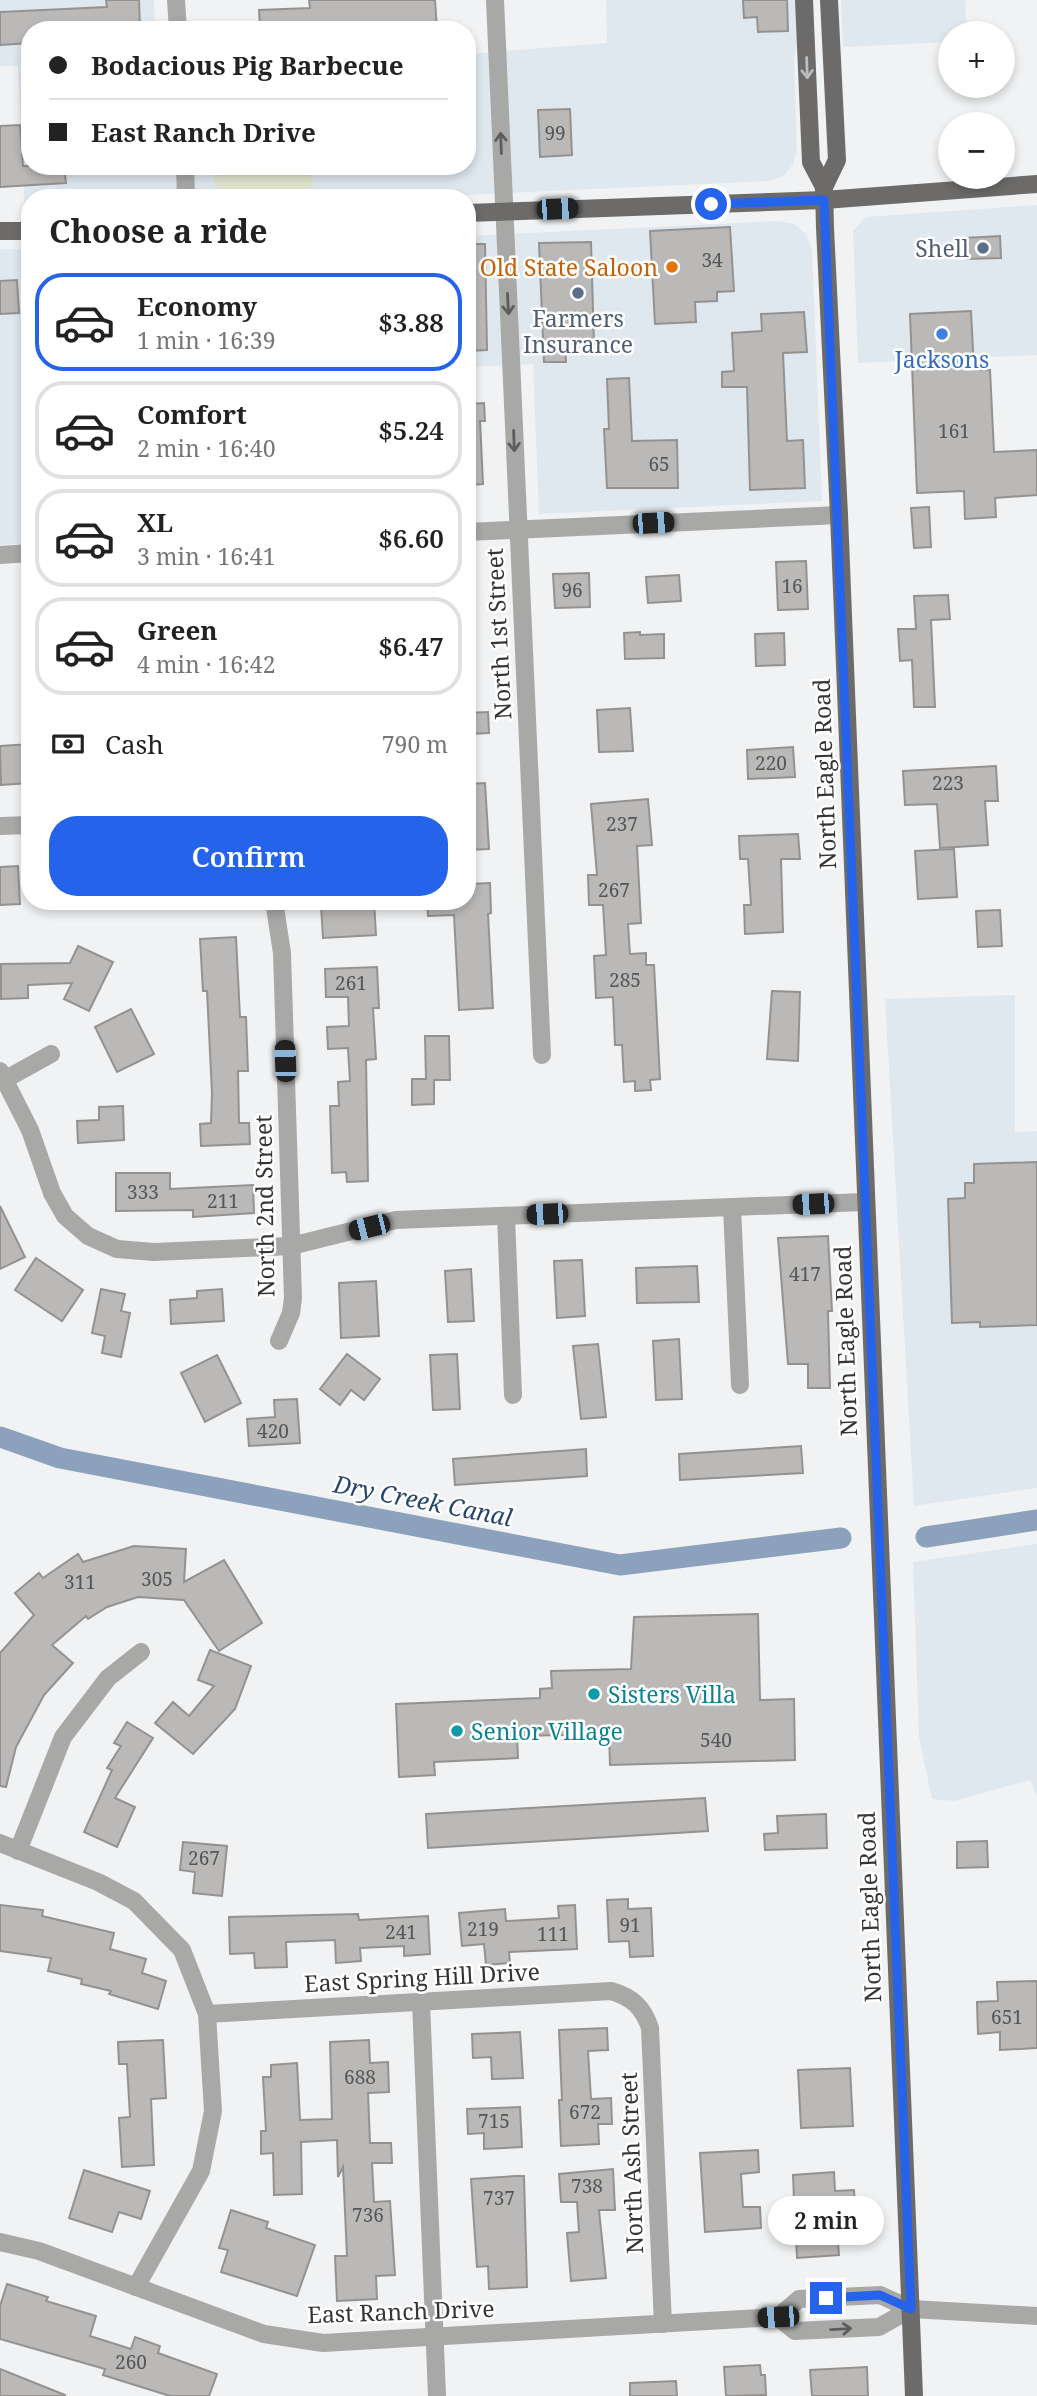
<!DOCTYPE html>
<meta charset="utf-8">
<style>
:root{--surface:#fff;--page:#f6f6f6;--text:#222;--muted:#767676;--line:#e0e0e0;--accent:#2563eb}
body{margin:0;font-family:"Noto Serif",serif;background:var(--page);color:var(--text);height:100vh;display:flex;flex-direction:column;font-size:26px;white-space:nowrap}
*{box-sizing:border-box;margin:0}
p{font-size:23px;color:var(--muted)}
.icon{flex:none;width:38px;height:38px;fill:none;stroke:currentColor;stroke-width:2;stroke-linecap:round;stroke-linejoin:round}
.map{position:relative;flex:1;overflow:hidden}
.sheet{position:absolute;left:21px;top:189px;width:455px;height:721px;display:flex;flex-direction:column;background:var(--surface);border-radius:28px;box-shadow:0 4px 10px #0003}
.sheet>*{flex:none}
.guide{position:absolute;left:21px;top:21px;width:455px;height:154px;border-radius:28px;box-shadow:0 4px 10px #0003;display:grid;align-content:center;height:154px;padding:0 28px;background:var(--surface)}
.controls{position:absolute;left:938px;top:21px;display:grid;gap:14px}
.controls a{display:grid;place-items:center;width:77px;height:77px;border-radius:50%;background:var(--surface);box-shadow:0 4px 10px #0003;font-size:35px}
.end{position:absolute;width:32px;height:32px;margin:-16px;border:9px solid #2563eb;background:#fff;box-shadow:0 0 0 4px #fff}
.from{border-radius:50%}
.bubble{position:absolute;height:49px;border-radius:24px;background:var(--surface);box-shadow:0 4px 10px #0003;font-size:23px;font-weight:600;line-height:49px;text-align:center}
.car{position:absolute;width:21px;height:42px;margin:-21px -10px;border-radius:9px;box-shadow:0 0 5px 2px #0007;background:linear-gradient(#222 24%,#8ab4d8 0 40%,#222 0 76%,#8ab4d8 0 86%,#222 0)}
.guide b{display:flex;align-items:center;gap:24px;height:66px;font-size:26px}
.guide b+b{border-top:2px solid var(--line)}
.guide i{width:18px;height:18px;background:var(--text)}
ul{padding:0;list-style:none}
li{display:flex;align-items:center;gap:21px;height:98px;margin:0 14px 10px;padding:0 14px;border:4px solid var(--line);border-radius:28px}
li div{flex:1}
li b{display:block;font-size:26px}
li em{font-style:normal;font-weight:600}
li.selected{border-color:var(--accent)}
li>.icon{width:63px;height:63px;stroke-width:1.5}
h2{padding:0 28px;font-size:32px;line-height:84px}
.pay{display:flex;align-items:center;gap:18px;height:77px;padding:0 28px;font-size:26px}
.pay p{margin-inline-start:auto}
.action{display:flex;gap:14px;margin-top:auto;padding:14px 28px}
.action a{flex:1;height:80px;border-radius:28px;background:var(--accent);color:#fff;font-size:28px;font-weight:600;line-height:80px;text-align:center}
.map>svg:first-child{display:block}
</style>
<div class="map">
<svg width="1037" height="2396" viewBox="0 0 1037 2396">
<rect width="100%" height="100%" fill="#f0f2f3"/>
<!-- built -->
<g fill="#e0e8ef">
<polygon points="0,0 154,0 155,30 30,30 30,166 467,166 467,54 607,43 606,0 798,0 802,21 794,59 797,149 793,164 784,176 770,181 402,198 30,198 30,214 25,214 18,66 0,66"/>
<polygon points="841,0 965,0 967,33 950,33 950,42 843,47"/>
<polygon points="1037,205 1037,355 858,363 853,231 866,217"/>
<polygon points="778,221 794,224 806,234 812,249 822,501 539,514 533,364 467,367 467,236"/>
<polygon points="0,249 30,249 30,543 0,545"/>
<polygon points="1015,995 1015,1132 1037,1131 1037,1488 914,1506 885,999"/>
<polygon points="1037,1544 1037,1796 1030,1780 954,1801 932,1799 919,1737 913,1562"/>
</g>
<!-- green -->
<polygon fill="#e3e6cf" points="214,166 312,166 313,194 222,198 215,192"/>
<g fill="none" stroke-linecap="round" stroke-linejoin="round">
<!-- canal -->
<g stroke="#8ba1bc" stroke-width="21">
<polyline points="0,1437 60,1458 620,1565 841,1538"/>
<polyline points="926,1537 1037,1520"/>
</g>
</g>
<!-- building -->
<g fill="#bab9b8" stroke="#949291" stroke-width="2">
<polygon points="106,0 139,0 140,30 30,30 30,43 0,45 0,12 107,7"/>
<polygon points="309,0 435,0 437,30 382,30 382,26 260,30 259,10 310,8"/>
<polygon points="743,0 787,0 788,31 758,32 757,17 744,18"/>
<polygon points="570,109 572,155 540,157 538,110"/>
<polygon points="20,125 23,166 64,166 66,183 0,187 0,126"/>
<polygon points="730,227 734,291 717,292 717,301 695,302 696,322 655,324 650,231"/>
<polygon points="1000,236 1001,258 967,259 965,238"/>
<polygon points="591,242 594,344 565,344 566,362 544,362 539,243"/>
<polygon points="467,244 485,244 487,350 467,351"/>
<polygon points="17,280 19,313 0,314 0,281"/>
<polygon points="971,311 974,370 990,370 994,452 1037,450 1037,495 995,498 996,517 965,519 964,491 917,493 910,314"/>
<polygon points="804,312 807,352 783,353 787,441 803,440 805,488 750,490 747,387 722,387 722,372 734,371 732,333 762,331 761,314"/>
<polygon points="629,378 632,441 677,440 678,488 607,488 604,429 609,429 607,379"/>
<polygon points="484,403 485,421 480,421 483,484 467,485 467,404"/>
<polygon points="929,507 931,547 914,548 911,508"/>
<polygon points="806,561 808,609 778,610 776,562"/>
<polygon points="589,573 590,607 555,608 553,574"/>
<polygon points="679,575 681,601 648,603 646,577"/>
<polygon points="948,595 950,619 931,620 935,707 914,707 912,660 900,661 898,629 916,629 914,596"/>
<polygon points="640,632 640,635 664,634 664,658 625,659 624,633"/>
<polygon points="784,633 785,665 756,666 755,634"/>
<polygon points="630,708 633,751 599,752 597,710"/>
<polygon points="488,712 489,733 467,734 467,713"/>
<polygon points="30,744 30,783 1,785 0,746"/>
<polygon points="793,747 795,777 748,779 747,750"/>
<polygon points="996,766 998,801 985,801 988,845 940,848 937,804 905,805 903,771"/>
<polygon points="485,783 489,849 467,850 467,784"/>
<polygon points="648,799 652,845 637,846 641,923 628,924 630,954 646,953 646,965 654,965 660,1079 650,1080 651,1090 635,1091 635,1081 624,1082 622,1045 615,1045 613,997 596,998 594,956 606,955 603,905 589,905 588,875 597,875 591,804"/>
<polygon points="798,834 800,859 781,859 783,932 745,934 744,905 751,905 748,859 740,859 739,836"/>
<polygon points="954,849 957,897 918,899 915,851"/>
<polygon points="18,866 20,904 0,905 0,867"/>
<polygon points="490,883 491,913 488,914 493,1008 459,1010 454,915 428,916 427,901 467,901 467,884"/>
<polygon points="374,902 376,935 323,938 321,905"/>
<polygon points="1000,910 1002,946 978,947 976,911"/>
<polygon points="236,937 240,1017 246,1017 248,1071 238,1071 239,1123 249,1123 250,1144 201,1146 200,1124 211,1123 212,1093 207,991 203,991 200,939"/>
<polygon points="78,946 113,962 89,1011 64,999 72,983 28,985 28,998 1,999 1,964 70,963"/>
<polygon points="377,967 379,1008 373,1008 376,1059 366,1060 368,1181 347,1182 346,1172 332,1173 330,1106 339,1106 338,1082 350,1081 348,1048 328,1049 327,1027 349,1026 348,997 326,997 325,969"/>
<polygon points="772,991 800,992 798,1061 767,1059"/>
<polygon points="131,1009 154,1054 117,1072 95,1027"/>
<polygon points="425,1036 449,1036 450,1080 434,1080 434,1104 412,1105 412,1079 426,1079"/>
<polygon points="123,1106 124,1140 78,1143 77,1121 99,1120 99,1107"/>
<polygon points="1037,1162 1037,1325 980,1327 980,1322 952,1323 948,1199 965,1198 965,1183 974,1183 974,1164"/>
<polygon points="116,1173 170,1173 170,1189 253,1185 254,1213 193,1217 193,1210 116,1211"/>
<polygon points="0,1206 25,1257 0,1269"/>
<polygon points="828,1236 832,1311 828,1311 830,1388 808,1388 808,1364 788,1364 778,1238"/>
<polygon points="36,1258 83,1290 62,1321 15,1290"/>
<polygon points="582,1260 585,1316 557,1318 554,1261"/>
<polygon points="697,1266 699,1302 637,1303 636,1268"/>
<polygon points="471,1269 474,1321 448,1322 445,1271"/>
<polygon points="376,1281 379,1336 341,1338 339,1283"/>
<polygon points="101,1289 125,1294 121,1311 130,1313 121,1357 102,1353 105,1336 92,1333"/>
<polygon points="222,1289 224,1321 171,1324 170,1300 197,1298 197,1291"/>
<polygon points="679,1339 682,1399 656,1400 653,1341"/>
<polygon points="598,1344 606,1417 581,1419 573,1346"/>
<polygon points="347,1354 380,1379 364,1400 351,1390 340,1405 320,1389"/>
<polygon points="457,1354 460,1409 433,1410 430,1355"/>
<polygon points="217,1355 241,1403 205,1422 181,1373"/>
<polygon points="297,1399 300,1443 249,1446 247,1419 275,1417 274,1400"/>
<polygon points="801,1446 803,1473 680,1480 679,1454"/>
<polygon points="586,1449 587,1476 455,1485 453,1459"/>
<polygon points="134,1546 186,1549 184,1582 224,1560 262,1623 219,1651 184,1600 138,1597 107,1607 88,1619 86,1616 52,1645 73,1663 44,1695 16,1747 6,1787 0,1786 0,1653 34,1615 15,1593 39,1573 43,1578 78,1554 83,1562"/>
<polygon points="758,1614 760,1700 794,1699 795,1760 610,1765 609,1734 517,1736 518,1758 434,1762 435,1775 399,1777 396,1704 540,1698 540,1689 552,1688 551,1671 631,1669 634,1617"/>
<polygon points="210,1650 251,1666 235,1709 193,1754 155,1723 173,1702 189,1716 214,1686 198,1680"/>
<polygon points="127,1722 153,1738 115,1798 135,1807 117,1847 84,1832 112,1770 107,1768 121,1746 114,1743"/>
<polygon points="705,1798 708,1831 428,1848 426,1814"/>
<polygon points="826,1814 827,1848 765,1850 764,1834 778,1833 777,1816"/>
<polygon points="987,1841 988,1867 957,1868 957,1842"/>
<polygon points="183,1842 227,1846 222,1896 193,1893 195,1872 180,1870"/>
<polygon points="628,1899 628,1909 651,1908 653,1956 630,1957 629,1941 609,1942 607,1900"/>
<polygon points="0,1905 43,1910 42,1916 114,1933 110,1949 146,1959 142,1973 166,1981 158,2009 109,1994 111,1991 81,1984 82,1979 48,1971 51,1958 0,1951"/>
<polygon points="575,1905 577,1949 509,1952 510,1963 486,1965 484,1944 462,1946 459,1913 505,1909 506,1921 559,1918 558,1906"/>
<polygon points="358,1914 359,1920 428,1916 430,1954 404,1956 404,1946 360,1948 361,1961 336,1963 335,1940 286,1942 287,1967 255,1968 254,1953 230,1954 229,1917"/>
<polygon points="1037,1981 1037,2048 1000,2050 1000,2032 978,2034 977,2002 998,2001 997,1982"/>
<polygon points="607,2028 608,2050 588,2051 591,2099 611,2098 612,2124 598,2124 599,2144 561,2146 559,2100 562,2100 559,2030"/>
<polygon points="520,2032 523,2078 492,2079 491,2057 473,2058 472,2034"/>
<polygon points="163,2040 166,2098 151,2099 154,2165 122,2167 119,2118 130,2117 127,2064 119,2064 118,2042"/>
<polygon points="369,2040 370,2063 388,2062 389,2092 368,2093 370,2143 391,2143 392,2163 372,2163 374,2202 390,2201 395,2275 376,2276 377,2299 337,2301 335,2256 347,2256 343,2167 338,2177 337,2140 301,2142 302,2194 274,2195 273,2153 261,2154 261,2131 266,2131 263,2077 271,2077 271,2065 297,2063 300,2120 332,2119 330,2042"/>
<polygon points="850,2068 853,2126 801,2128 798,2070"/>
<polygon points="520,2107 522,2147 484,2149 484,2133 468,2134 467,2109"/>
<polygon points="758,2150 759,2172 741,2174 743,2207 760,2207 761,2228 705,2232 700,2153"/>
<polygon points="613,2169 615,2210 599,2210 606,2278 571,2281 567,2233 579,2232 577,2202 561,2202 559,2174"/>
<polygon points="84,2170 150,2191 141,2219 119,2212 112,2232 69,2218"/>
<polygon points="834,2172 835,2191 854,2190 857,2241 838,2242 839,2255 797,2258 796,2236 814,2235 812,2199 794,2200 793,2175"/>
<polygon points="516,2176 524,2176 527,2287 489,2289 488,2266 477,2267 471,2179"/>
<polygon points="231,2210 268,2222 266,2228 315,2245 297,2296 221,2272 228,2250 219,2248"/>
<polygon points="7,2284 48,2297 46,2301 96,2316 90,2336 131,2349 135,2337 160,2346 158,2353 217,2374 209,2396 170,2396 103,2375 105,2369 0,2339 0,2306"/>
<polygon points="760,2365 761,2375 765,2375 766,2395 726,2396 724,2367"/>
<polygon points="867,2367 868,2396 812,2396 810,2370"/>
<polygon points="0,2369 65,2395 65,2396 0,2396"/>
<polygon points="676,2381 677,2396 630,2396 630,2383"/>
</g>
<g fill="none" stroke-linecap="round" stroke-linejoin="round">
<!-- minor -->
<g stroke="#a8a8a7" stroke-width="18">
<polyline points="176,0 178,30"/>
<polyline points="495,0 542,1055"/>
<polyline points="185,166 186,198"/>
<polyline points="467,532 839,515"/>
<polyline points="0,555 30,553"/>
<polyline points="0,826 30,825"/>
<polyline points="274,901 282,953 293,1298 291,1313 279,1341"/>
<polyline points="0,1071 30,1130 52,1193 65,1216 88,1236 117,1249 154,1252 291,1246 396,1220 864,1202"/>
<polyline points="6,1079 51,1054"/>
<polyline points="732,1207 740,1385"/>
<polyline points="506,1216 513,1395"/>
<polyline points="0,1843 98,1882 134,1901 182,1950 207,2014 213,2111 201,2171 136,2287"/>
<polyline points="18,1851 63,1737 108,1678 141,1652"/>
<polyline points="421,2002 437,2396"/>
<path d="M207,2014L611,1991C632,1997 643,2007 650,2028L663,2324"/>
<polyline points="0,2242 39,2251 264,2334 323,2343 778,2317 799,2299 880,2295 911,2309 879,2327 795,2331 778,2317"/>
<polyline points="911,2309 1037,2316"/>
</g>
<!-- major -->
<g stroke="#6c6b6a" stroke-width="18">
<polyline points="804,0 811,162 824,187"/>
<polyline points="829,0 837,160 824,187 825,228 839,515 914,2396"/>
<polyline points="467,213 824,200 1037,184"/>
<polyline points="0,231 30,231"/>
</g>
</g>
<!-- one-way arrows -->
<defs><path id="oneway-shaft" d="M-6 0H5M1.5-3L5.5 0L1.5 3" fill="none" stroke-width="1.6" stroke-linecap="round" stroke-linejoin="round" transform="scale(1.75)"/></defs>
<use stroke="#bdbcbc" href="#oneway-shaft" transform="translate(807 68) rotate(88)"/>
<g stroke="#5d5d5d">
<use href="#oneway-shaft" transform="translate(501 143) rotate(-92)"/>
<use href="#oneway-shaft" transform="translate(508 304) rotate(87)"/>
<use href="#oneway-shaft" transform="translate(514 441) rotate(88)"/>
<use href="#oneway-shaft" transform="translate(841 2329) rotate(-3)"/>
</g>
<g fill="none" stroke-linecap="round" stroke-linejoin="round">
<!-- route -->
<polyline stroke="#2563eb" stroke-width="9" points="711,204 824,200 911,2309 880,2295 826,2298"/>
</g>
<!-- markers -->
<g fill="#5c6f8a" stroke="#fff" stroke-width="2.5">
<circle cx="983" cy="248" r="7"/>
<circle cx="578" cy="293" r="7"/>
</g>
<circle fill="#e8710a" stroke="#fff" stroke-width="2.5" cx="672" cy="267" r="7"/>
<circle fill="#3f7fe0" stroke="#fff" stroke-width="2.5" cx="942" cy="334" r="7"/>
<g fill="#0f9aa8" stroke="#fff" stroke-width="2.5">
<circle cx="594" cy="1694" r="7"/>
<circle cx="457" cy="1731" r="7"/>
</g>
<g text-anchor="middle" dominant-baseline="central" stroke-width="5" stroke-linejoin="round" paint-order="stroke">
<!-- number labels -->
<g font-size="19" fill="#565656">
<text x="555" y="133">99</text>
<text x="712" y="260">34</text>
<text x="954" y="431">161</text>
<text x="659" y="464">65</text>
<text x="792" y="586">16</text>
<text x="572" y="590">96</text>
<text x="771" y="763">220</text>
<text x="948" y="783">223</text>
<text x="622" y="824">237</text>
<text x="614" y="890">267</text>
<text x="625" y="980">285</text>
<text x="351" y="983">261</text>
<text x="143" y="1192">333</text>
<text x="223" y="1201">211</text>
<text x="805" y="1274">417</text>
<text x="273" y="1431">420</text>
<text x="157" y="1579">305</text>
<text x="80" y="1582">311</text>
<text x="716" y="1740">540</text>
<text x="204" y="1858">267</text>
<text x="630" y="1925">91</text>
<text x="483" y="1929">219</text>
<text x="401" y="1932">241</text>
<text x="553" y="1934">111</text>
<text x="1007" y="2017">651</text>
<text x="360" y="2077">688</text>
<text x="585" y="2112">672</text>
<text x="494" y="2121">715</text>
<text x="587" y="2186">738</text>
<text x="499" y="2198">737</text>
<text x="368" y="2215">736</text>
<text x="131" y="2362">260</text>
</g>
<!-- service labels -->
<g font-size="23" fill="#4e5e75" stroke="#fff" text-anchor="end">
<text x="969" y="248">Shell</text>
<text x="578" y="318" text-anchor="middle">Farmers<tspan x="578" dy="26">Insurance</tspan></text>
</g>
<!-- food labels -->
<g font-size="23" fill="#c56008" stroke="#fff" text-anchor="end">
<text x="658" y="267">Old State Saloon</text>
</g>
<!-- shop labels -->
<g font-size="23" fill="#366cbe" stroke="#fff">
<text x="942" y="359">Jacksons</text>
</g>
<!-- street labels -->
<g font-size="23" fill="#343535" stroke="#fff">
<text transform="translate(498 634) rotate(-93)">North 1st Street</text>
<text transform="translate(824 774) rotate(-92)">North Eagle Road</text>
<text transform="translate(264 1206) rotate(-91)">North 2nd Street</text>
<text transform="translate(845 1341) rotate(-92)">North Eagle Road</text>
<text transform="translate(869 1907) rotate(-92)">North Eagle Road</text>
<text transform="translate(422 1977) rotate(-3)">East Spring Hill Drive</text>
<text transform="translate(631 2163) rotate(-92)">North Ash Street</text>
<text transform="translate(401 2311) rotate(-2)">East Ranch Drive</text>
</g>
<!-- culture labels -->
<g font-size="23" fill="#0d838f" stroke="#fff" text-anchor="start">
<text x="608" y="1694">Sisters Villa</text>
<text x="471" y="1731">Senior Village</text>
</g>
<!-- water labels -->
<g font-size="24" font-style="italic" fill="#27466d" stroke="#fff">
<text transform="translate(423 1500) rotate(11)">Dry Creek Canal</text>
</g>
</g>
</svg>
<div class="controls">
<a>+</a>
<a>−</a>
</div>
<i class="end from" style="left:711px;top:204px"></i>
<i class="end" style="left:826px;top:2298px"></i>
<div class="bubble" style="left:768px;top:2196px;width:116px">2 min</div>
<i class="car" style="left:557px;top:209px;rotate:88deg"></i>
<i class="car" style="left:653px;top:523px;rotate:87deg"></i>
<i class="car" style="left:285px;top:1061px;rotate:358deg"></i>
<i class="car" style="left:813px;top:1204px;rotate:268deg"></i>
<i class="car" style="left:547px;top:1214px;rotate:268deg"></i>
<i class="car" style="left:369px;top:1227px;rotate:256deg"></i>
<i class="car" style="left:778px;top:2317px;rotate:267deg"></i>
<div class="guide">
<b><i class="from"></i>Bodacious Pig Barbecue</b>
<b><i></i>East Ranch Drive</b>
</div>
<section class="sheet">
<h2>Choose a ride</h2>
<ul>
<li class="selected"><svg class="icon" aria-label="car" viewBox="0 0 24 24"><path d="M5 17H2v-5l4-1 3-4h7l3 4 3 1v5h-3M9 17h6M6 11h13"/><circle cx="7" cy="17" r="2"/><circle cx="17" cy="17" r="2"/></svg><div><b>Economy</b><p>1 min · 16:39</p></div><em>$3.88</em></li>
<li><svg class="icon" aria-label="car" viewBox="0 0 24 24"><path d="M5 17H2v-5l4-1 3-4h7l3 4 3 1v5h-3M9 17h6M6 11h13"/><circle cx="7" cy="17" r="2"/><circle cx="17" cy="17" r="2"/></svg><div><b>Comfort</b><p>2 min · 16:40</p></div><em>$5.24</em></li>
<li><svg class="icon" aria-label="car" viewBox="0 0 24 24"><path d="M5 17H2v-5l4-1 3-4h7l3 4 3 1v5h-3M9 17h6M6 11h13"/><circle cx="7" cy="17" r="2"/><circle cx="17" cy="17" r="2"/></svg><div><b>XL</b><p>3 min · 16:41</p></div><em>$6.60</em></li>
<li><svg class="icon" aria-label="car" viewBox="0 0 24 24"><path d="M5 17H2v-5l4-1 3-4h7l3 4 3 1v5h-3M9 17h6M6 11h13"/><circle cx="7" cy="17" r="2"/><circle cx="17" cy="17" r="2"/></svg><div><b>Green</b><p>4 min · 16:42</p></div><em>$6.47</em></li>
</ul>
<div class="pay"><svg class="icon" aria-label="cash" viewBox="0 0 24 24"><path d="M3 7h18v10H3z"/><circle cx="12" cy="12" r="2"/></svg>Cash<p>790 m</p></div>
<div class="action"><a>Confirm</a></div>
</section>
</div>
